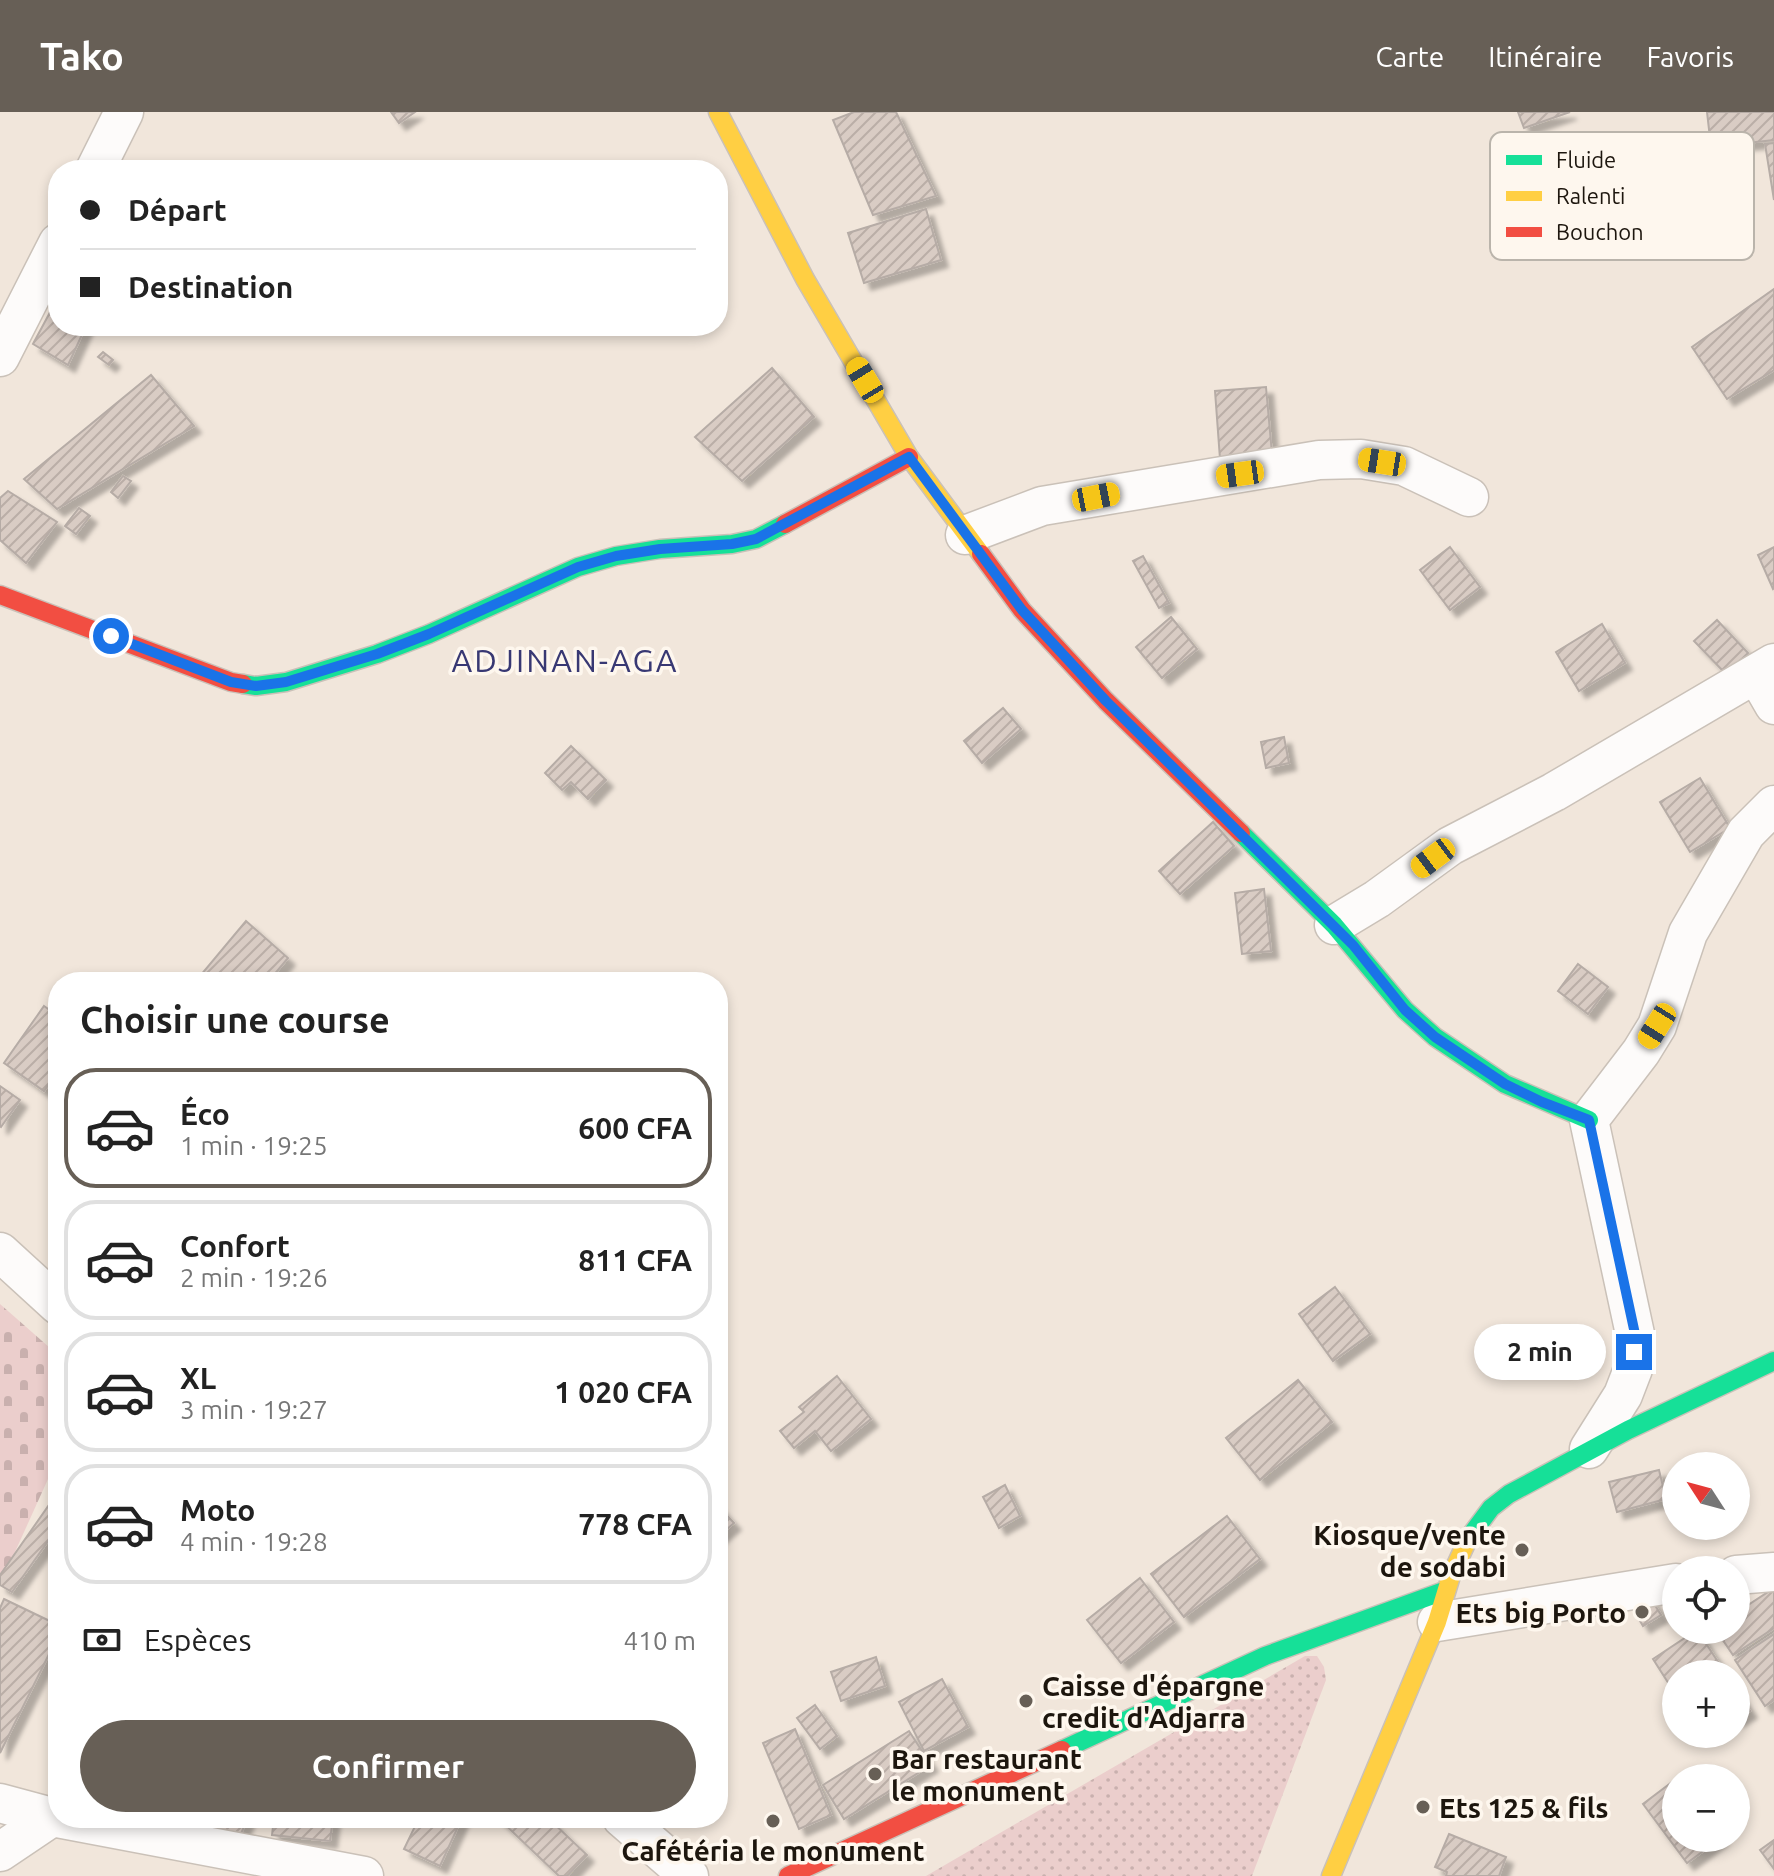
<!DOCTYPE html>
<html lang="fr">
<meta charset="utf-8">
<style>
:root{--surface:#fff;--page:#f2f2f2;--text:#222;--muted:#767676;--line:#e0e0e0;--accent:#675f56}
body{margin:0;font-family:Ubuntu,sans-serif;background:var(--page);color:var(--text);height:100vh;display:flex;flex-direction:column;font-size:30px;white-space:nowrap}
*{box-sizing:border-box;margin:0}
p{font-size:26px;color:var(--muted)}
.icon{flex:none;width:44px;height:44px;fill:none;stroke:currentColor;stroke-width:2;stroke-linecap:round;stroke-linejoin:round}
.map{position:relative;flex:1;overflow:hidden}
.sheet{position:absolute;left:48px;top:860px;width:680px;height:856px;display:flex;flex-direction:column;background:var(--surface);border-radius:32px;box-shadow:0 4px 12px #0003}
.sheet>*{flex:none}
.banner{position:absolute;left:48px;top:48px;width:680px;height:176px;border-radius:32px;box-shadow:0 4px 12px #0003;display:grid;align-content:center;height:176px;padding:0 32px;background:var(--surface)}
.needle{width:52px;rotate:306deg}
.fabs{position:absolute;left:1662px;top:1340px;display:grid;gap:16px}
.fabs a{display:grid;place-items:center;width:88px;height:88px;border-radius:50%;background:var(--surface);box-shadow:0 4px 12px #0003;font-size:40px}
.end{position:absolute;width:36px;height:36px;margin:-18px;border:10px solid #1a73e8;background:#fff;box-shadow:0 0 0 4px #fff}
.from{border-radius:50%}
.bubble{position:absolute;height:56px;border-radius:28px;background:var(--surface);box-shadow:0 4px 12px #0003;font-size:26px;font-weight:700;line-height:56px;text-align:center}
.car{position:absolute;width:24px;height:48px;margin:-24px -12px;border-radius:10px;box-shadow:0 0 6px 2px #0007;background:linear-gradient(#f5c518 24%,#345 0 40%,#f5c518 0 76%,#345 0 86%,#f5c518 0)}
.banner b{display:flex;align-items:center;gap:28px;height:76px;font-size:30px}
.banner b+b{border-top:2px solid var(--line)}
.banner i{width:20px;height:20px;background:var(--text)}
ul{padding:0;list-style:none}
li{display:flex;align-items:center;gap:24px;height:120px;margin:0 16px 12px;padding:0 16px;border:4px solid var(--line);border-radius:32px}
li div{flex:1}
li b{display:block;font-size:30px}
li em{font-style:normal;font-weight:700}
li.selected{border-color:var(--accent)}
li>.icon{width:72px;height:72px;stroke-width:1.5}
h2{padding:0 32px;font-size:36px;line-height:96px}
.pay{display:flex;align-items:center;gap:20px;height:88px;padding:0 32px;font-size:30px}
.pay p{margin-inline-start:auto}
.button{display:flex;gap:16px;margin-top:auto;padding:16px 32px}
.button a{flex:1;height:92px;border-radius:48px;background:var(--accent);color:#fff;font-size:32px;font-weight:700;line-height:92px;text-align:center}
header{display:flex;align-items:center;gap:48px;box-sizing:border-box;height:112px;padding:0 40px;background:var(--accent);color:#fff}
header strong{font-size:38px}
nav{display:flex;gap:44px;margin-inline-start:auto;font-size:28px}
.map>svg:first-child{display:block}
</style>
<header>
<strong>Tako</strong>
<nav><a>Carte</a><a>Itinéraire</a><a>Favoris</a></nav>
</header>
<div class="map">
<svg width="1774" height="1764" viewBox="0 0 1774 1764">
<defs>
<pattern id="grass-dots" width="8" height="8" patternUnits="userSpaceOnUse" patternTransform="scale(2)"><rect width="8" height="8" fill="#ebcecc"/><path d="M2 2h.1M6 6h.1" fill="none" stroke="#c9b0ae" stroke-width="1.8" stroke-linecap="round"/></pattern>
<pattern id="cemetery-stones" width="16" height="16" patternUnits="userSpaceOnUse" patternTransform="scale(2)"><rect width="16" height="16" fill="#ebcecc"/><path d="M2 7V4a2 2 0 0 1 4 0v3zM10 15v-3a2 2 0 0 1 4 0v3z" fill="#c9b0ae"/></pattern>
<pattern id="building-hatch" width="6" height="6" patternUnits="userSpaceOnUse" patternTransform="scale(2)"><rect width="6" height="6" fill="#d9ccc4"/><path d="M-1 1l2-2M0 6l6-6M5 7l2-2" fill="none" stroke="#baaea7"/></pattern>
<filter id="shadow"><feDropShadow dx="7" dy="7" stdDeviation="2" flood-color="#0004"/></filter>
</defs>
<rect width="100%" height="100%" fill="#f1e6db"/>
<!-- grass -->
<polygon fill="url(#grass-dots)" points="1305,1544 1317,1544 1324,1555 1326,1568 1252,1764 926,1764"/>
<!-- cemetery -->
<polygon fill="url(#cemetery-stones)" points="0,1192 58,1243 58,1345 0,1473"/>
<!-- building -->
<g fill="url(#building-hatch)" stroke="#b6aca6" stroke-width="2" filter="url(#shadow)">
<polygon points="391,0 415,0 399,11"/>
<polygon points="854,0 896,0 936,84 873,103 833,8"/>
<polygon points="1518,0 1570,0 1524,16"/>
<polygon points="1707,0 1774,0 1774,28 1711,35"/>
<polygon points="1774,31 1774,88 1765,32"/>
<polygon points="926,97 941,148 864,171 848,121"/>
<polygon points="1774,177 1774,258 1727,287 1692,235"/>
<polygon points="55,191 58,192 58,214 86,214 68,253 33,232"/>
<polygon points="103,240 113,248 109,253 98,245"/>
<polygon points="772,256 814,305 742,369 695,325"/>
<polygon points="151,263 194,314 57,397 24,367"/>
<polygon points="1266,275 1272,342 1220,347 1215,279"/>
<polygon points="123,364 131,369 118,386 111,380"/>
<polygon points="8,379 57,410 26,451 0,428 0,386"/>
<polygon points="79,396 90,404 76,422 65,414"/>
<polygon points="1450,435 1480,475 1450,498 1420,458"/>
<polygon points="1774,435 1774,476 1773,477 1758,443"/>
<polygon points="1143,444 1169,491 1159,496 1133,449"/>
<polygon points="1171,505 1197,537 1162,566 1136,535"/>
<polygon points="1717,508 1748,541 1726,562 1694,529"/>
<polygon points="1602,512 1625,551 1579,579 1556,540"/>
<polygon points="1003,596 1021,617 982,651 964,629"/>
<polygon points="1284,625 1289,651 1266,656 1261,630"/>
<polygon points="571,634 606,668 588,687 571,670 562,678 545,661"/>
<polygon points="1700,666 1730,716 1690,740 1660,690"/>
<polygon points="1213,710 1234,734 1180,782 1159,759"/>
<polygon points="1264,777 1271,839 1242,842 1235,781"/>
<polygon points="246,809 288,846 268,870 195,870"/>
<polygon points="1578,852 1608,875 1588,902 1558,879"/>
<polygon points="44,894 58,904 58,959 44,979 4,951"/>
<polygon points="0,974 20,988 1,1015 0,1014"/>
<polygon points="1335,1175 1370,1222 1333,1249 1299,1202"/>
<polygon points="837,1264 871,1307 831,1339 815,1319 794,1336 780,1319 804,1300 799,1295"/>
<polygon points="1298,1268 1332,1310 1260,1368 1226,1326"/>
<polygon points="1659,1358 1666,1387 1617,1400 1609,1370"/>
<polygon points="1005,1373 1020,1404 999,1416 983,1385"/>
<polygon points="58,1380 58,1415 12,1480 0,1473 0,1463"/>
<polygon points="718,1394 734,1411 718,1425"/>
<polygon points="1227,1404 1260,1447 1184,1505 1151,1462"/>
<polygon points="1140,1466 1174,1510 1121,1551 1087,1508"/>
<polygon points="1774,1476 1774,1516 1733,1543 1716,1518 1736,1518 1736,1501"/>
<polygon points="1649,1484 1661,1503 1643,1514 1632,1495"/>
<polygon points="4,1487 58,1513 58,1524 0,1641 0,1496"/>
<polygon points="1697,1518 1726,1562 1676,1562 1676,1583 1653,1547"/>
<polygon points="1774,1522 1774,1588 1765,1594 1735,1548"/>
<polygon points="876,1545 885,1574 841,1589 831,1560"/>
<polygon points="942,1567 968,1615 924,1639 899,1590"/>
<polygon points="1736,1578 1750,1599 1736,1608"/>
<polygon points="815,1593 837,1624 820,1637 797,1606"/>
<polygon points="795,1617 831,1703 799,1717 763,1631"/>
<polygon points="909,1619 931,1653 844,1707 823,1673"/>
<polygon points="1676,1667 1676,1726 1721,1726 1687,1751 1643,1692"/>
<polygon points="195,1706 248,1706 239,1726"/>
<polygon points="274,1706 333,1706 330,1729 272,1723"/>
<polygon points="419,1706 462,1706 440,1754 404,1737"/>
<polygon points="498,1706 548,1706 587,1743 567,1764 559,1764"/>
<polygon points="1449,1722 1506,1745 1499,1764 1446,1764 1447,1760 1435,1755"/>
<polygon points="1774,1728 1774,1757 1760,1738"/>
</g>
<g fill="none" stroke-linecap="round" stroke-linejoin="round">
<!-- street casing -->
<g stroke="#cac1b8" stroke-width="41">
<g id="street">
<polyline points="95,58 124,0"/>
<polyline points="0,245 58,131"/>
<polyline points="965,423 1042,394 1319,348 1361,347 1404,354 1469,385"/>
<polyline points="1756,562 1774,593"/>
<polyline points="1334,813 1377,787 1450,734 1554,680 1774,551"/>
<polyline points="0,1140 58,1193"/>
<polyline points="1589,1337 1623,1283 1633,1257 1635,1222 1589,1008 1641,940 1657,914 1688,821 1746,721 1774,693"/>
<polyline points="1736,1463 1774,1460"/>
<polyline points="1437,1510 1676,1471"/>
<polyline points="0,1691 52,1705 364,1764"/>
<polyline points="622,1706 689,1764"/>
<polyline points="0,1740 52,1705"/>
</g>
</g>
<!-- fast casing -->
<g stroke="#cac1b8" stroke-width="21">
<g id="fast">
<polyline points="243,572 256,574 286,570 377,542 429,522 578,455 616,444 660,437 732,432 756,427 785,412"/>
<polyline points="1241,721 1334,813 1405,898 1435,925 1505,972 1589,1008"/>
<polyline points="1468,1427 1491,1396 1509,1382 1628,1318 1774,1249"/>
<polyline points="1062,1638 1265,1544 1444,1479"/>
</g>
</g>
<!-- slow casing -->
<g stroke="#cac1b8" stroke-width="21">
<g id="slow">
<polyline points="718,0 805,167 909,345 981,442"/>
<polyline points="1331,1764 1437,1510 1451,1464 1468,1427"/>
</g>
</g>
<!-- jam casing -->
<g stroke="#cac1b8" stroke-width="21">
<g id="jam">
<polyline points="785,412 909,345"/>
<polyline points="981,442 1022,498 1106,589 1241,721"/>
<polyline points="0,483 231,570 243,572"/>
<polyline points="788,1764 1062,1638"/>
</g>
</g>
<!-- street -->
<use href="#street" stroke="#fdfbfa" stroke-width="38"/>
<!-- fast -->
<use href="#fast" stroke="#16e098" stroke-width="18"/>
<!-- slow -->
<use href="#slow" stroke="#ffcf43" stroke-width="18"/>
<!-- jam -->
<use href="#jam" stroke="#f24e42" stroke-width="18"/>
</g>
<g fill="none" stroke-linecap="round" stroke-linejoin="round">
<!-- route -->
<polyline stroke="#1a73e8" stroke-width="10" points="111,524 231,570 256,574 286,570 377,542 429,522 578,455 616,444 660,437 732,432 756,427 909,345 1022,498 1106,589 1353,833 1405,898 1435,925 1505,972 1542,990 1589,1008 1635,1222 1634,1240"/>
</g>
<!-- markers -->
<g fill="#675f56" stroke="#fef7ee" stroke-width="3">
<circle cx="1522" cy="1438" r="8"/>
<circle cx="1642" cy="1500" r="8"/>
<circle cx="1026" cy="1589" r="8"/>
<circle cx="875" cy="1662" r="8"/>
<circle cx="1423" cy="1695" r="8"/>
<circle cx="773" cy="1709" r="8"/>
</g>
<g text-anchor="middle" dominant-baseline="central" stroke-width="7" stroke-linejoin="round" paint-order="stroke">
<!-- poi labels -->
<g font-size="28" font-weight="bold" fill="#1d160e" stroke="#fef7ee" text-anchor="start">
<text x="1506" y="1422" text-anchor="end">Kiosque/vente<tspan x="1506" dy="32">de sodabi</tspan></text>
<text x="1626" y="1500" text-anchor="end">Ets big Porto</text>
<text x="1042" y="1573">Caisse d'épargne<tspan x="1042" dy="32">credit d'Adjarra</tspan></text>
<text x="891" y="1646">Bar restaurant<tspan x="891" dy="32">le monument</tspan></text>
<text x="1439" y="1695">Ets 125 &amp; fils</text>
<text x="773" y="1738" text-anchor="middle">Cafétéria le monument</text>
</g>
<!-- quarter labels -->
<g font-size="32" letter-spacing="2" fill="#383873" stroke="#fef7ee">
<text x="565" y="548">ADJINAN-AGA</text>
</g>
</g>
<!-- legend -->
<rect x="1490" y="20" width="264" height="128" rx="12" fill="#fef7ee" stroke="#bab4ab" stroke-width="2"/>
<rect x="1506" y="43" width="36" height="10" fill="#16e098"/>
<rect x="1506" y="79" width="36" height="10" fill="#ffcf43"/>
<rect x="1506" y="115" width="36" height="10" fill="#f24e42"/>
<g font-size="22" fill="#1d160e">
<text x="1556" y="56">Fluide</text>
<text x="1556" y="92">Ralenti</text>
<text x="1556" y="128">Bouchon</text>
</g>
</svg>
<div class="fabs">
<a><svg class="needle" viewBox="-14 -14 28 28"><path d="M0-13l5 13h-10z" fill="#e53935"/><path d="M0 13l5-13h-10z" fill="#767676"/></svg></a>
<a><svg class="icon" aria-label="locate" viewBox="0 0 24 24"><circle cx="12" cy="12" r="6"/><path d="M12 2v4M12 18v4M2 12h4M18 12h4"/></svg></a>
<a>+</a>
<a>−</a>
</div>
<i class="end from" style="left:111px;top:524px"></i>
<i class="end" style="left:1634px;top:1240px"></i>
<div class="bubble" style="left:1474px;top:1212px;width:132px">2 min</div>
<i class="car" style="left:865px;top:268px;rotate:329deg"></i>
<i class="car" style="left:1382px;top:350px;rotate:279deg"></i>
<i class="car" style="left:1240px;top:362px;rotate:262deg"></i>
<i class="car" style="left:1096px;top:385px;rotate:79deg"></i>
<i class="car" style="left:1433px;top:746px;rotate:233deg"></i>
<i class="car" style="left:1657px;top:914px;rotate:212deg"></i>
<div class="banner">
<b><i class="from"></i>Départ</b>
<b><i></i>Destination</b>
</div>
<section class="sheet">
<h2>Choisir une course</h2>
<ul>
<li class="selected"><svg class="icon" aria-label="car" viewBox="0 0 24 24"><path d="M5 17H2v-5l4-1 3-4h7l3 4 3 1v5h-3M9 17h6M6 11h13"/><circle cx="7" cy="17" r="2"/><circle cx="17" cy="17" r="2"/></svg><div><b>Éco</b><p>1 min · 19:25</p></div><em>600 CFA</em></li>
<li><svg class="icon" aria-label="car" viewBox="0 0 24 24"><path d="M5 17H2v-5l4-1 3-4h7l3 4 3 1v5h-3M9 17h6M6 11h13"/><circle cx="7" cy="17" r="2"/><circle cx="17" cy="17" r="2"/></svg><div><b>Confort</b><p>2 min · 19:26</p></div><em>811 CFA</em></li>
<li><svg class="icon" aria-label="car" viewBox="0 0 24 24"><path d="M5 17H2v-5l4-1 3-4h7l3 4 3 1v5h-3M9 17h6M6 11h13"/><circle cx="7" cy="17" r="2"/><circle cx="17" cy="17" r="2"/></svg><div><b>XL</b><p>3 min · 19:27</p></div><em>1 020 CFA</em></li>
<li><svg class="icon" aria-label="car" viewBox="0 0 24 24"><path d="M5 17H2v-5l4-1 3-4h7l3 4 3 1v5h-3M9 17h6M6 11h13"/><circle cx="7" cy="17" r="2"/><circle cx="17" cy="17" r="2"/></svg><div><b>Moto</b><p>4 min · 19:28</p></div><em>778 CFA</em></li>
</ul>
<div class="pay"><svg class="icon" aria-label="cash" viewBox="0 0 24 24"><path d="M3 7h18v10H3z"/><circle cx="12" cy="12" r="2"/></svg>Espèces<p>410 m</p></div>
<div class="button"><a>Confirmer</a></div>
</section>
</div>
